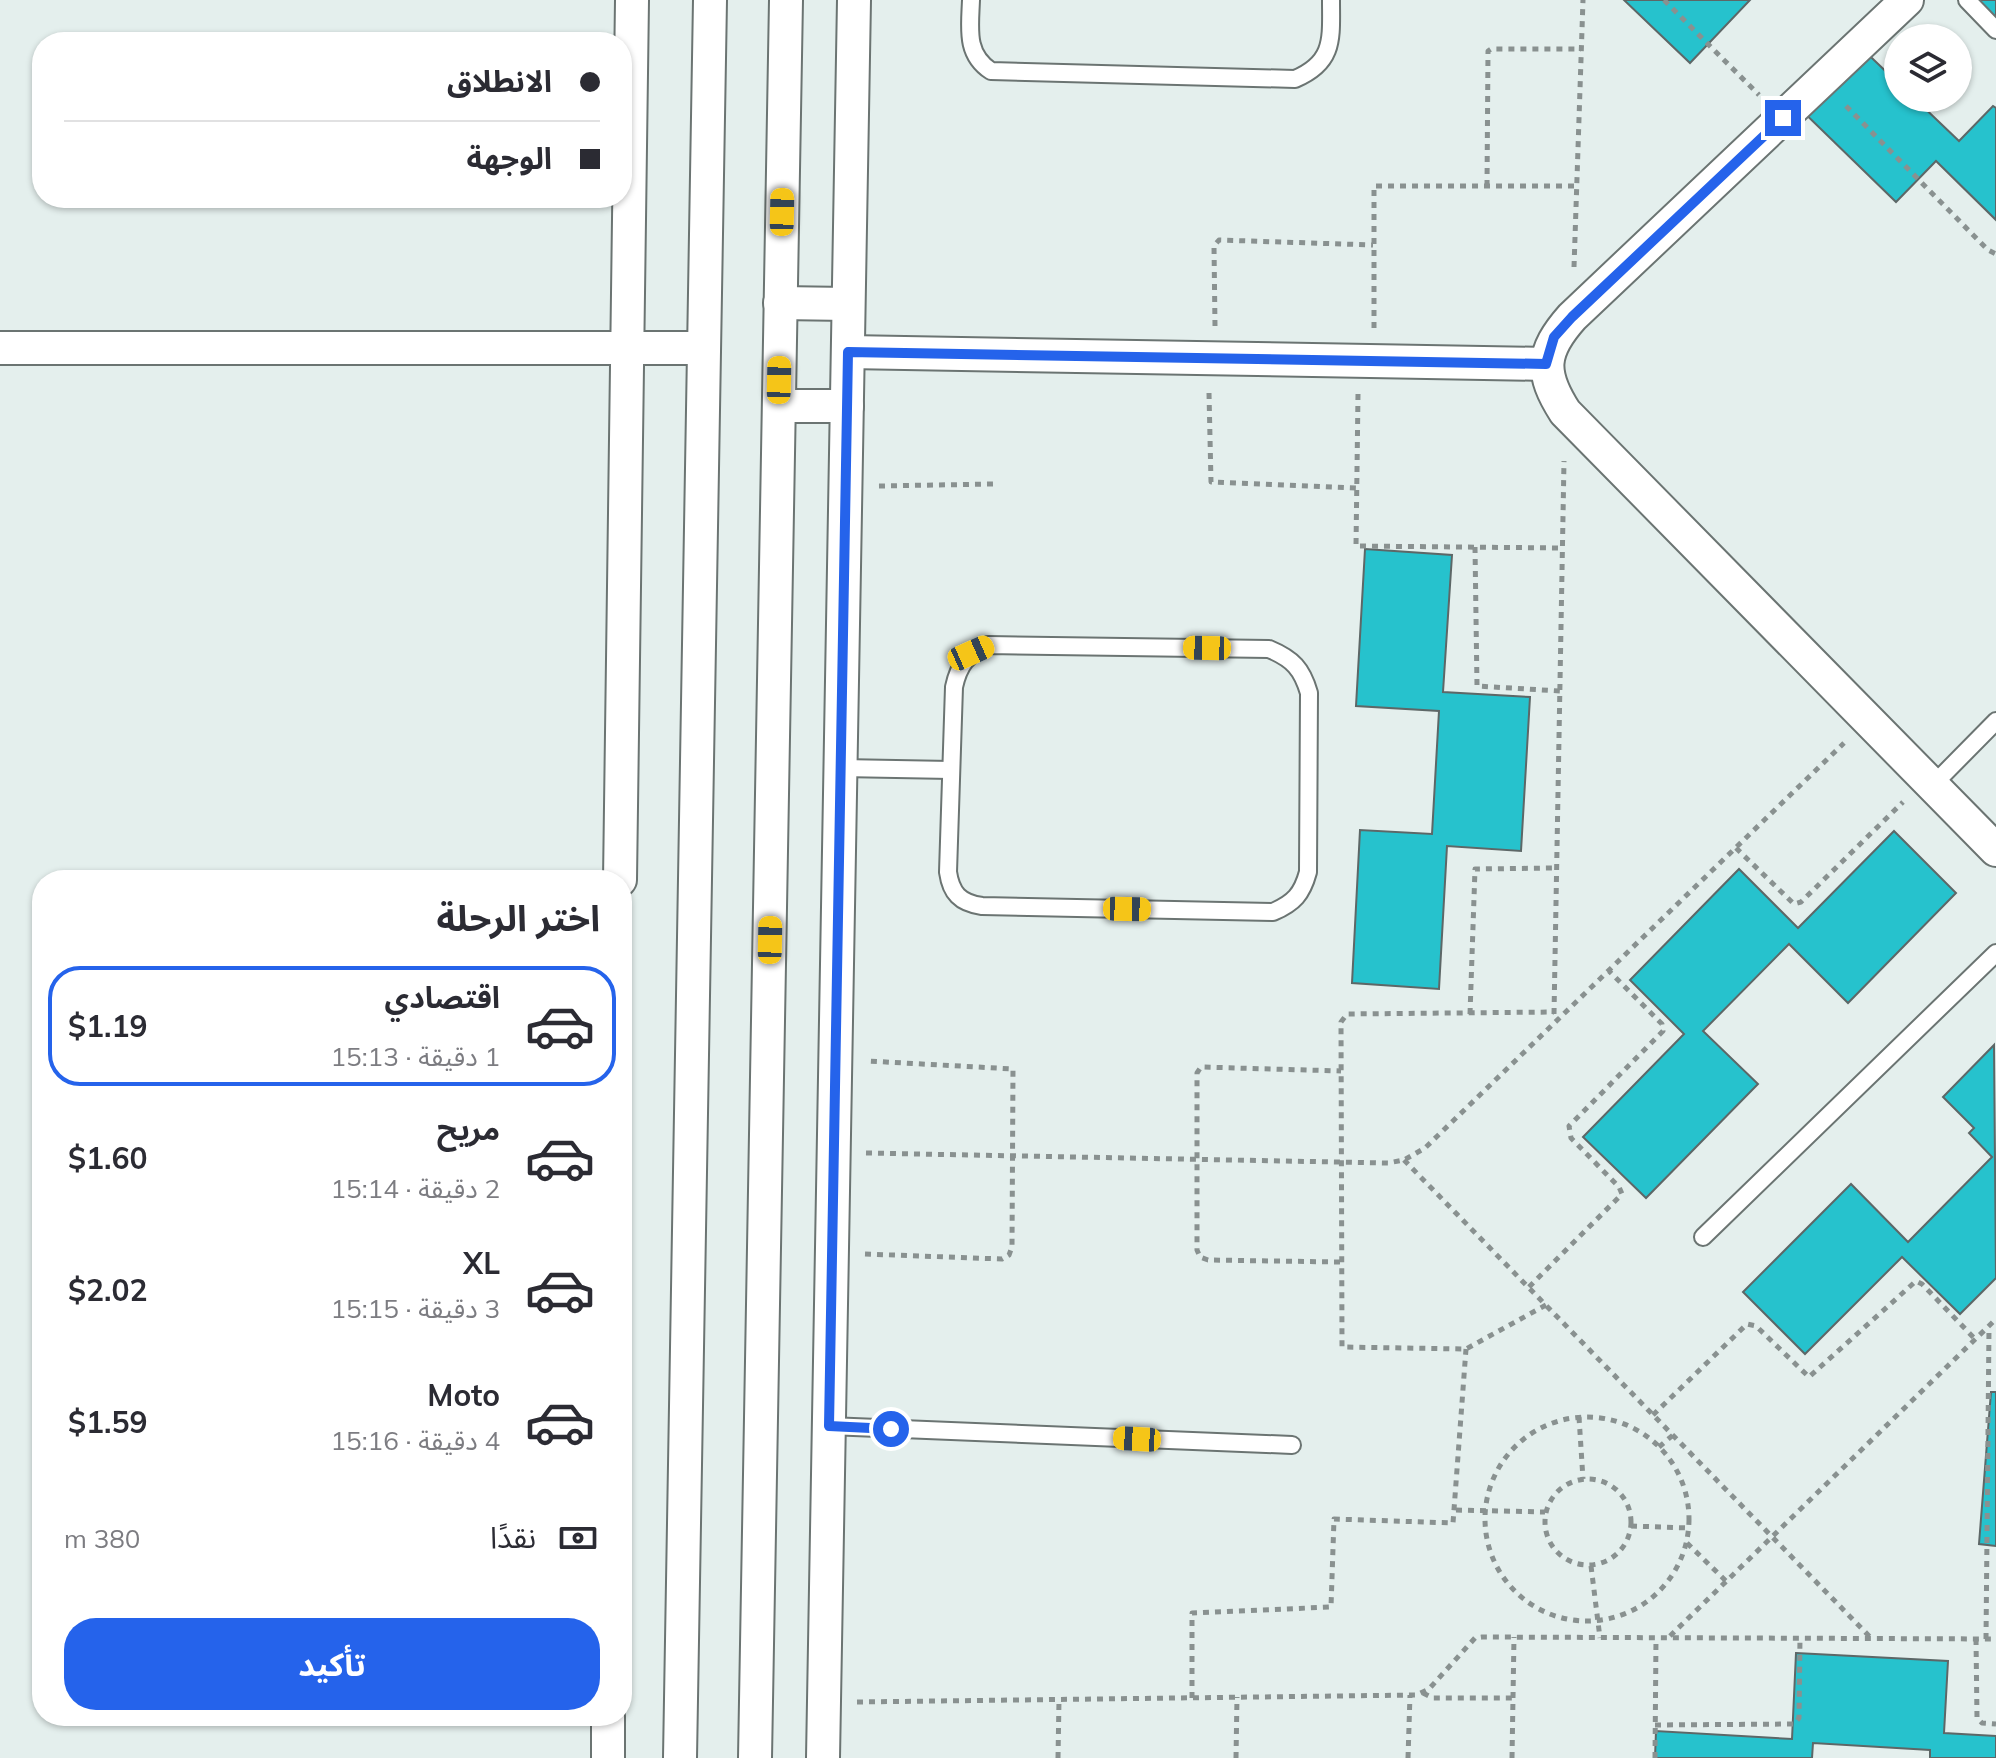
<!DOCTYPE html>
<html lang="ar">
<meta charset="utf-8">
<style>
:root{--surface:#fff;--page:#f2f2f3;--text:#2b2b33;--muted:#7c7c81;--line:#e1e1e2;--accent:#2563eb}
body{margin:0;font-family:Mulish,"Noto Sans Arabic",sans-serif;background:var(--page);color:var(--text);direction:rtl;height:100vh;display:flex;flex-direction:column;font-size:30px;white-space:nowrap}
*{box-sizing:border-box;margin:0}
p{font-size:26px;color:var(--muted)}
.icon{flex:none;width:44px;height:44px;fill:none;stroke:currentColor;stroke-width:2;stroke-linecap:round;stroke-linejoin:round}
.map{position:relative;flex:1;overflow:hidden;direction:ltr}
.panel{position:absolute;left:32px;top:870px;width:600px;height:856px;display:flex;flex-direction:column;background:var(--surface);border-radius:32px;box-shadow:0 2px 6px #0004;direction:rtl}
.panel>*{flex:none}
.banner{position:absolute;left:32px;top:32px;width:600px;height:176px;border-radius:32px;box-shadow:0 2px 6px #0004;direction:rtl;display:grid;align-content:center;height:176px;padding:0 32px;background:var(--surface)}
.buttons{position:absolute;left:1884px;top:24px;display:grid;gap:16px}
.buttons a{display:grid;place-items:center;width:88px;height:88px;border-radius:50%;background:var(--surface);box-shadow:0 2px 6px #0004;font-size:40px}
.end{position:absolute;width:36px;height:36px;margin:-18px;border:10px solid #2563eb;background:#fff;box-shadow:0 0 0 4px #fff}
.from{border-radius:50%}
.car{position:absolute;width:24px;height:48px;margin:-24px -12px;border-radius:10px;box-shadow:0 0 6px 2px #0007;background:linear-gradient(#f5c518 24%,#345 0 40%,#f5c518 0 76%,#345 0 86%,#f5c518 0)}
.banner b{display:flex;align-items:center;gap:28px;height:76px;font-size:30px}
.banner b+b{border-top:2px solid var(--line)}
.banner i{width:20px;height:20px;background:var(--text)}
ul{padding:0;list-style:none}
li{display:flex;align-items:center;gap:24px;height:120px;margin:0 16px 12px;padding:0 16px;border:4px solid transparent;border-radius:32px}
li div{flex:1}
li b{display:block;font-size:30px}
li em{font-style:normal;font-weight:700}
li.active{border-color:var(--accent)}
li>.icon{width:72px;height:72px;stroke-width:1.5}
h2{padding:0 32px;font-size:36px;line-height:96px}
.pay{display:flex;align-items:center;gap:20px;height:88px;padding:0 32px;font-size:30px}
.pay p{margin-inline-start:auto}
.primary-button{display:flex;gap:16px;margin-top:auto;padding:16px 32px}
.primary-button a{flex:1;height:92px;border-radius:32px;background:var(--accent);color:#fff;font-size:32px;font-weight:700;line-height:92px;text-align:center}
.map>svg:first-child{display:block}
</style>
<div class="map">
<svg width="1996" height="1758" viewBox="0 0 1996 1758">
<rect width="100%" height="100%" fill="#e4efed"/>
<!-- building -->
<g fill="#26c2cd" stroke="#5d6767" stroke-width="2">
<polygon points="1624,0 1750,0 1690,63"/>
<polygon points="1977,0 1996,0 1996,25"/>
<polygon points="1852,39 1898,83 1898,98 1914,98 1959,141 1993,106 1996,108 1996,220 1936,161 1896,202 1792,101"/>
<polygon points="1365,549 1452,555 1443,692 1530,697 1521,851 1447,846 1439,989 1352,983 1360,830 1432,834 1439,711 1356,706"/>
<polygon points="1894,831 1956,893 1848,1003 1789,944 1703,1031 1758,1084 1646,1198 1583,1137 1684,1034 1630,980 1739,869 1798,928"/>
<polygon points="1994,1045 1996,1278 1960,1314 1902,1257 1805,1354 1743,1292 1851,1184 1908,1242 1992,1157 1969,1133 1974,1128 1943,1097"/>
<polygon points="1991,1392 1996,1392 1996,1546 1979,1544"/>
<polygon points="1796,1653 1948,1661 1944,1733 1996,1736 1996,1758 1930,1758 1930,1750 1813,1743 1812,1758 1655,1758 1656,1731 1792,1739"/>
</g>
<g fill="none" stroke-linecap="round" stroke-linejoin="round">
<!-- service casing -->
<g stroke="#6b7472" stroke-width="20">
<g id="service">
<path d="M971,0C970,28 965,54 991,71L1295,79C1335,62 1331,38 1331,0"/>
<polyline points="1967,0 1996,30"/>
<path d="M988,645L1269,649C1293,659 1302,669 1309,693L1308,872C1302,894 1294,903 1273,912L982,906C960,903 951,893 948,872L954,687C959,664 967,655 988,645Z"/>
<polyline points="841,768 951,770"/>
<polyline points="1932,786 1996,721"/>
<polyline points="1703,1237 1996,953"/>
<polyline points="829,1426 1292,1445"/>
</g>
</g>
<!-- minor casing -->
<g stroke="#6b7472" stroke-width="36">
<g id="minor">
<path d="M1907,0L1572,317C1541,352 1540,373 1565,412L1996,850"/>
<polyline points="780,303 848,304"/>
<polyline points="0,348 704,348"/>
<polyline points="848,352 1546,364"/>
<polyline points="779,406 847,406"/>
<polyline points="620,880 632,0"/>
<polyline points="608,1758 608,1716"/>
<polyline points="680,1758 710,0"/>
<polyline points="755,1758 786,0"/>
<polyline points="823,1758 854,0"/>
</g>
</g>
<!-- path -->
<g stroke="#899190" stroke-width="5" stroke-dasharray="6 6" stroke-linecap="butt">
<polyline points="1664,0 1759,95"/>
<polyline points="1846,106 1988,250 1996,254"/>
<polyline points="1487,186 1488,51 1491,49 1581,49"/>
<polyline points="1574,267 1583,0"/>
<polyline points="1215,326 1214,246 1219,240 1373,245"/>
<polyline points="1374,328 1374,186 1577,186"/>
<polyline points="1209,393 1211,482 1356,488"/>
<polyline points="1358,394 1356,546 1562,548"/>
<polyline points="879,486 994,484"/>
<polyline points="1475,547 1477,686 1560,691"/>
<polyline points="1736,848 1794,904 1801,902 1903,802"/>
<polyline points="1470,1014 1475,869 1556,868"/>
<polyline points="1554,1014 1564,461"/>
<polyline points="866,1153 1388,1163 1404,1160 1425,1148 1844,743"/>
<polyline points="1404,1160 1871,1638"/>
<polyline points="865,1254 1002,1259 1009,1255 1012,1247 1013,1069 868,1061"/>
<polyline points="1340,1262 1208,1260 1200,1257 1197,1250 1197,1073 1201,1067 1341,1071"/>
<polyline points="1529,1287 1622,1194 1619,1187 1571,1138 1569,1126 1663,1031 1662,1024 1609,971"/>
<polyline points="1546,1305 1466,1349 1342,1347 1341,1022 1347,1014 1554,1012"/>
<polyline points="1653,1415 1747,1324 1756,1326 1809,1377 1916,1281 1922,1284 1975,1339"/>
<polyline points="1579,1417 1583,1479"/>
<circle cx="1587" cy="1519" r="102"/>
<polyline points="1659,1447 1673,1435"/>
<circle cx="1588" cy="1522" r="43"/>
<polyline points="1456,1510 1545,1512"/>
<polyline points="1631,1526 1689,1528"/>
<polyline points="1687,1543 1727,1582"/>
<polyline points="1591,1566 1600,1638"/>
<polyline points="1670,1636 1996,1319"/>
<polyline points="1976,1639 1977,1718 1982,1723 1996,1724"/>
<polyline points="1986,1639 1989,1328"/>
<polyline points="1423,1693 1433,1698 1513,1698"/>
<polyline points="1192,1698 1192,1613 1331,1607 1334,1519 1453,1523 1466,1349"/>
<polyline points="857,1702 1416,1695 1429,1689 1475,1638 1482,1637 1996,1639"/>
<polyline points="1655,1725 1794,1724 1799,1718 1800,1638"/>
<polyline points="1058,1758 1059,1700"/>
<polyline points="1236,1758 1237,1697"/>
<polyline points="1408,1758 1410,1695"/>
<polyline points="1512,1758 1514,1637"/>
<polyline points="1655,1758 1656,1638"/>
</g>
<!-- service -->
<use href="#service" stroke="#fff" stroke-width="16"/>
<!-- minor -->
<use href="#minor" stroke="#fff" stroke-width="32"/>
</g>
<g fill="none" stroke-linecap="round" stroke-linejoin="round">
<!-- route -->
<polyline stroke="#2563eb" stroke-width="10" points="891,1429 829,1426 848,352 1546,364 1554,337 1572,317 1783,118"/>
</g>
</svg>
<div class="buttons">
<a><svg class="icon" aria-label="layers" viewBox="0 0 24 24"><path d="M12 4l9 5-9 5-9-5zM3 14l9 5 9-5"/></svg></a>
</div>
<i class="end from" style="left:891px;top:1429px"></i>
<i class="end" style="left:1783px;top:118px"></i>
<i class="car" style="left:782px;top:212px;rotate:1deg"></i>
<i class="car" style="left:779px;top:380px;rotate:1deg"></i>
<i class="car" style="left:1207px;top:648px;rotate:271deg"></i>
<i class="car" style="left:971px;top:653px;rotate:66deg"></i>
<i class="car" style="left:1127px;top:909px;rotate:91deg"></i>
<i class="car" style="left:770px;top:940px;rotate:1deg"></i>
<i class="car" style="left:1137px;top:1439px;rotate:273deg"></i>
<div class="banner">
<b><i class="from"></i>الانطلاق</b>
<b><i></i>الوجهة</b>
</div>
<section class="panel">
<h2>اختر الرحلة</h2>
<ul>
<li class="active"><svg class="icon" aria-label="car" viewBox="0 0 24 24"><path d="M5 17H2v-5l4-1 3-4h7l3 4 3 1v5h-3M9 17h6M6 11h13"/><circle cx="7" cy="17" r="2"/><circle cx="17" cy="17" r="2"/></svg><div><b>اقتصادي</b><p>1 دقيقة · 15:13</p></div><em>$1.19</em></li>
<li><svg class="icon" aria-label="car" viewBox="0 0 24 24"><path d="M5 17H2v-5l4-1 3-4h7l3 4 3 1v5h-3M9 17h6M6 11h13"/><circle cx="7" cy="17" r="2"/><circle cx="17" cy="17" r="2"/></svg><div><b>مريح</b><p>2 دقيقة · 15:14</p></div><em>$1.60</em></li>
<li><svg class="icon" aria-label="car" viewBox="0 0 24 24"><path d="M5 17H2v-5l4-1 3-4h7l3 4 3 1v5h-3M9 17h6M6 11h13"/><circle cx="7" cy="17" r="2"/><circle cx="17" cy="17" r="2"/></svg><div><b>XL</b><p>3 دقيقة · 15:15</p></div><em>$2.02</em></li>
<li><svg class="icon" aria-label="car" viewBox="0 0 24 24"><path d="M5 17H2v-5l4-1 3-4h7l3 4 3 1v5h-3M9 17h6M6 11h13"/><circle cx="7" cy="17" r="2"/><circle cx="17" cy="17" r="2"/></svg><div><b>Moto</b><p>4 دقيقة · 15:16</p></div><em>$1.59</em></li>
</ul>
<div class="pay"><svg class="icon" aria-label="cash" viewBox="0 0 24 24"><path d="M3 7h18v10H3z"/><circle cx="12" cy="12" r="2"/></svg>نقدًا<p>380 m</p></div>
<div class="primary-button"><a>تأكيد</a></div>
</section>
</div>
